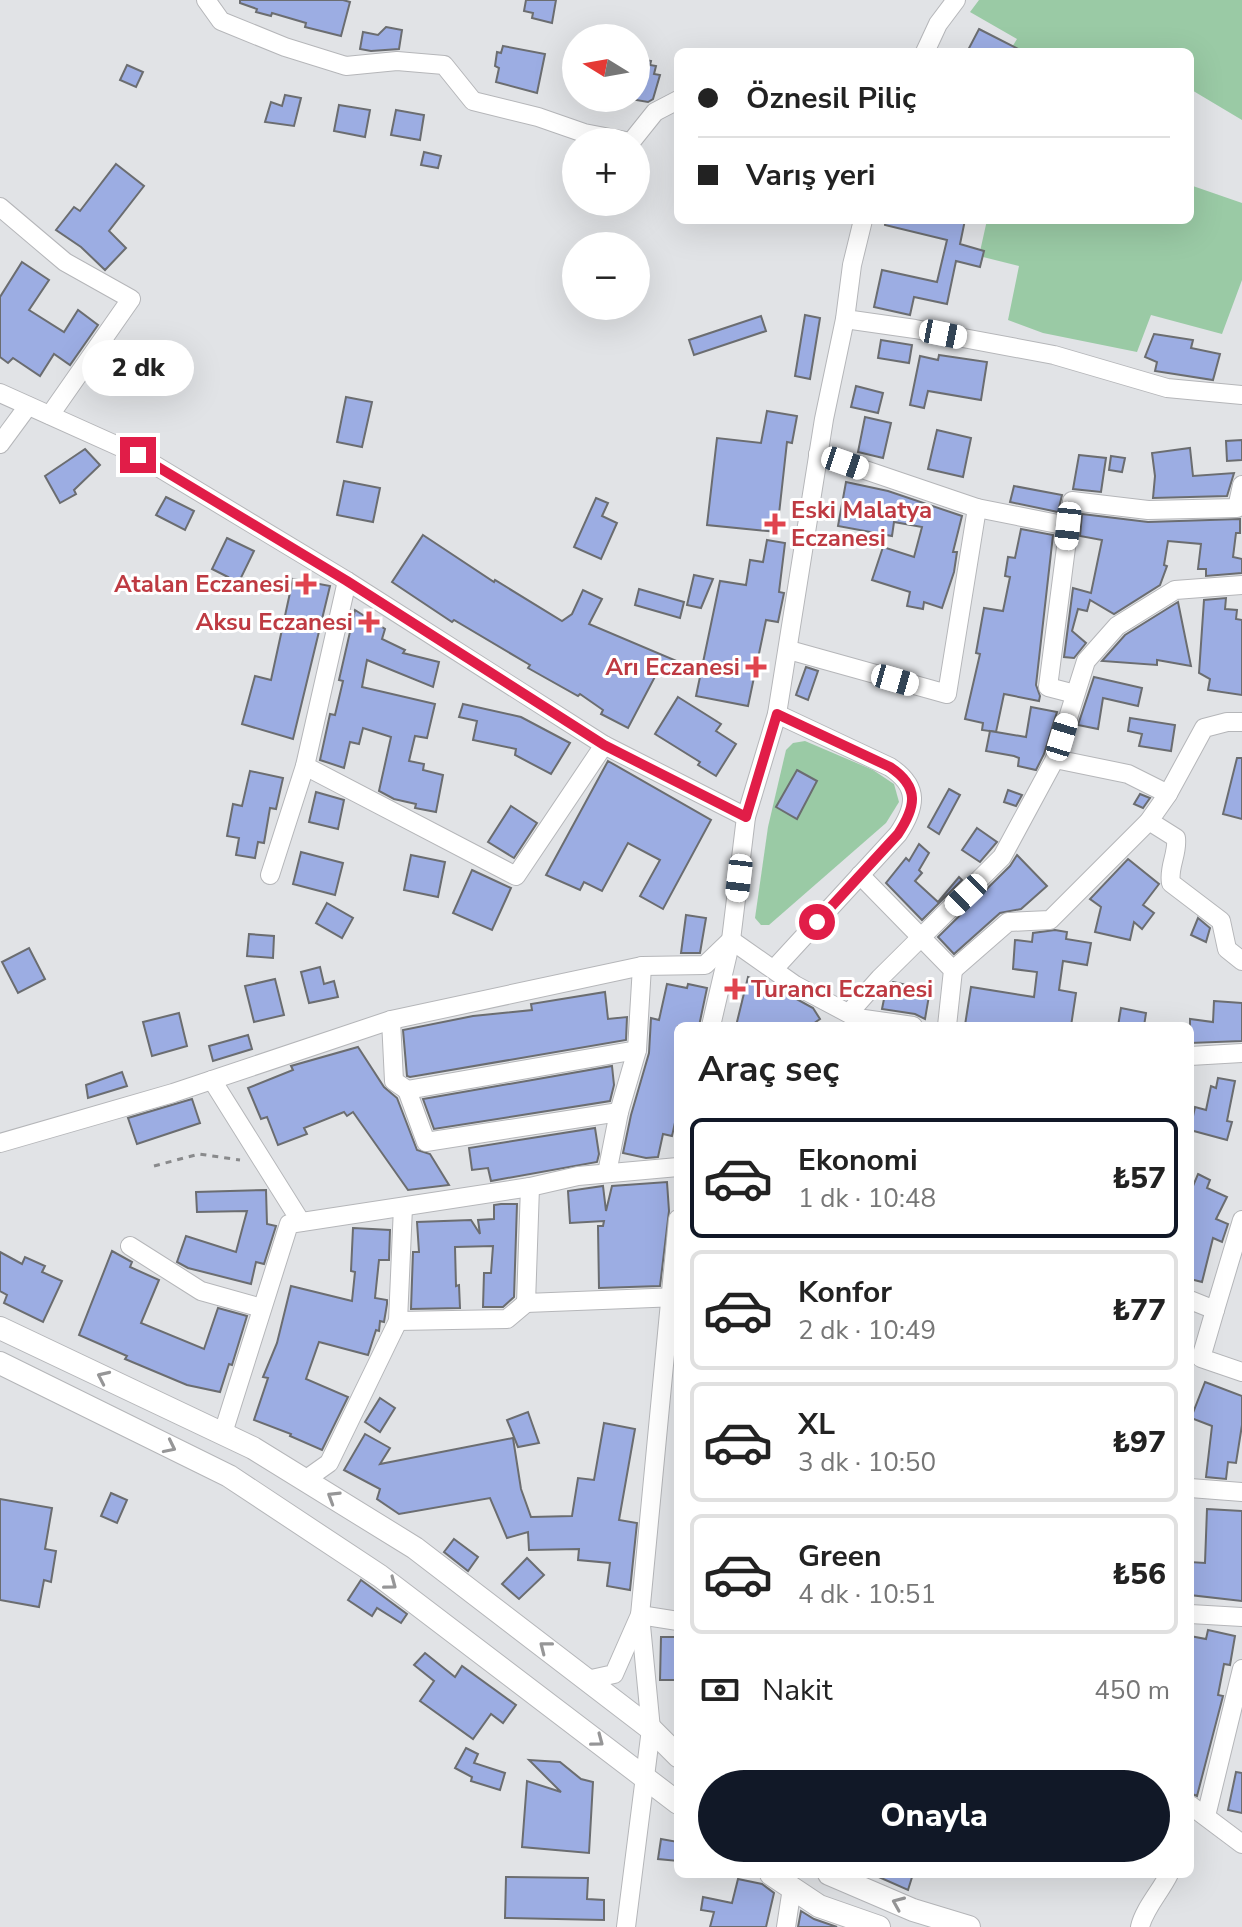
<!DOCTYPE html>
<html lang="tr">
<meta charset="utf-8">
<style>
:root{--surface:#fff;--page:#f2f2f2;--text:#222;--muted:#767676;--line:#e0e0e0;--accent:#111827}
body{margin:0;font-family:"Nunito Sans",sans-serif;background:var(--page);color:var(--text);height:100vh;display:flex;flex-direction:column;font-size:30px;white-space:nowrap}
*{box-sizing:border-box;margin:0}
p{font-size:26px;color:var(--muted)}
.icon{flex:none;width:44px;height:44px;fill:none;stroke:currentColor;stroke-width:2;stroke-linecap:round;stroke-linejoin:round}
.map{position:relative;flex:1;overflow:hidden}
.sheet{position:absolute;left:674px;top:1022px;width:520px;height:856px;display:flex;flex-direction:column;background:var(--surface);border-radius:12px;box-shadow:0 8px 32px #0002}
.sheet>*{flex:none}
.guide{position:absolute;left:674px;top:48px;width:520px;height:176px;border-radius:12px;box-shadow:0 8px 32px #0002;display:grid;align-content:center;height:176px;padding:0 24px;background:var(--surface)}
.needle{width:52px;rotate:281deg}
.fabs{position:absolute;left:562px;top:24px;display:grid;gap:16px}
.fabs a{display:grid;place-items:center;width:88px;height:88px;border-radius:50%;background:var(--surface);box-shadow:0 8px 32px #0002;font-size:40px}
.end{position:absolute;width:36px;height:36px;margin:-18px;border:10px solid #e11d48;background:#fff;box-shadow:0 0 0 4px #fff}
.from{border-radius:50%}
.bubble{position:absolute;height:56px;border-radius:28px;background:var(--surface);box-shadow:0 8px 32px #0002;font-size:26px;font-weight:800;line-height:56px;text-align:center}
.car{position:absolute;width:24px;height:48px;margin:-24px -12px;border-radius:10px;box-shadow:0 0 6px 2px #0007;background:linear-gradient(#fff 24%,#345 0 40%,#fff 0 76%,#345 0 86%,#fff 0)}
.guide b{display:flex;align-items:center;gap:28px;height:76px;font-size:30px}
.guide b+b{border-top:2px solid var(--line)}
.guide i{width:20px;height:20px;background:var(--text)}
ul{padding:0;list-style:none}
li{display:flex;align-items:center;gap:24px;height:120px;margin:0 16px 12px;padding:0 8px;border:4px solid var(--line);border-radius:12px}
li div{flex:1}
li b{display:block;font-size:30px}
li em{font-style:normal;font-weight:800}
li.current{border-color:var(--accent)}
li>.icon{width:72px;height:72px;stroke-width:1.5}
h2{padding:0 24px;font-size:36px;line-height:96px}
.pay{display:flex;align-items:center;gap:20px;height:88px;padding:0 24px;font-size:30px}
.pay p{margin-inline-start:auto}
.primary-button{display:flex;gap:16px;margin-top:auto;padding:16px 24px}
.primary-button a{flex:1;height:92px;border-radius:48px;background:var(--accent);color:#fff;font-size:32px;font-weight:800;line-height:92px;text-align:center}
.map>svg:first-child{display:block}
</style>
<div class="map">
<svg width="1242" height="1927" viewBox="0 0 1242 1927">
<rect width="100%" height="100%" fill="#e1e3e6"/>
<!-- green -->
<g fill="#9acaa5">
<polygon points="979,0 1242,0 1242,120 1190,89 1190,52 1009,52 1017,39 970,12"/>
<polygon points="1190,185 1242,203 1242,280 1222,334 1151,315 1137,352 1043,333 1008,320 1019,266 979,256 987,220 1190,220"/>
<polygon points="805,741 873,770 894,784 899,802 886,823 769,925 761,925 755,918 768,827 786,750 793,743"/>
</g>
<!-- building -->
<g fill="#9cade3" stroke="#6b6d70" stroke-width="2">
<polygon points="240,0 343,0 350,2 341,36 305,27 306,23 272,13 271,16 256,12 257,9 240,3"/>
<polygon points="526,0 556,0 552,23 532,18 533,13 524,11"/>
<polygon points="386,27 402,30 399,49 371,51 360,49 363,32 378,35"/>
<polygon points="979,29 1024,52 967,52"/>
<polygon points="503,46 545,54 537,93 496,82 499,68 495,66 497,52 501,53"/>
<polygon points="636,58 651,61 650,65 656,66 654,74 660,75 653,99 648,102 636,100"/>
<polygon points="127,65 143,72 136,87 120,80"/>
<polygon points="285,95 301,98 294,126 265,122 271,102 282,106"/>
<polygon points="339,105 370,110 365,137 334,131"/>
<polygon points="396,110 424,115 420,140 391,135"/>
<polygon points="424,152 441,156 438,168 421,165"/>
<polygon points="116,164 144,186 109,231 126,248 105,270 81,247 56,230 74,207 80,211"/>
<polygon points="885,220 965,220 960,244 984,251 980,267 956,261 947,304 914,297 910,315 874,307 882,270 937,282 947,240 885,225"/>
<polygon points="22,262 49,280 29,310 64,332 78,310 98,325 70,365 54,354 40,376 13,358 8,363 0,357 0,297"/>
<polygon points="805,315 820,318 810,379 795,376"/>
<polygon points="761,316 766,331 694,355 689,340"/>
<polygon points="1154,334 1193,340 1191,348 1220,354 1213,380 1155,371 1157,362 1145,357"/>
<polygon points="881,340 912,345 909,363 878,358"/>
<polygon points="939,355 987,362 981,400 928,391 924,408 910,405 920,356 938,360"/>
<polygon points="856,386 883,393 878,413 851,407"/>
<polygon points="346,397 372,402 362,447 337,442"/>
<polygon points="767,411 797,416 792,443 787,442 777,532 707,525 717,438 761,443"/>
<polygon points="865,417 891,423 883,458 858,452"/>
<polygon points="937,430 971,438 963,477 928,469"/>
<polygon points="1242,440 1242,460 1227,461 1226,441"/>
<polygon points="1190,448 1193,476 1234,473 1227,496 1153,498 1155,476 1152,453"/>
<polygon points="85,449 100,465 74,490 76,494 60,503 45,476"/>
<polygon points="1079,455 1106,458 1101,492 1073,489"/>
<polygon points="1111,456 1125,458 1122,472 1109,470"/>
<polygon points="344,481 380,488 373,522 337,515"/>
<polygon points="846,482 888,491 962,516 953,552 957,552 954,572 942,608 924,602 923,609 907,606 910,592 872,580 883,547 914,557 922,527 894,522 892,536 838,526"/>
<polygon points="1014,486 1062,495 1058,512 1010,502"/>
<polygon points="166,497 194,511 185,530 156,515"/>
<polygon points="596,498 608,503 602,516 617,523 601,559 574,547"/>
<polygon points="1082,514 1148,522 1240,519 1240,533 1236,533 1233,557 1242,559 1242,573 1206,576 1206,569 1198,569 1201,544 1168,541 1164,565 1167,566 1160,585 1114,614 1090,600 1087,611 1078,609 1072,631 1086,643 1074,658 1064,657 1073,588 1091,593 1102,540 1080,536"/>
<polygon points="1021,529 1053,535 1036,685 1040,696 1039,701 1004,694 996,732 982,730 983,723 965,719 980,654 976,653 984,608 1003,611 1010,577 1005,576 1008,557 1015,558"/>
<polygon points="423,535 494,582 495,580 562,621 572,614 583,590 602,599 589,624 679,662 674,675 659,669 628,728 601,714 603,710 580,694 578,696 528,668 530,665 454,620 452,622 392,582"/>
<polygon points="227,538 254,551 235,590 223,585 228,577 212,569"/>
<polygon points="767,540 785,543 779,592 784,593 778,622 766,620 748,706 696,696 720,581 746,585 750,560 763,562"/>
<polygon points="694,575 713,579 701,608 687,605"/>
<polygon points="293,579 330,586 293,739 242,724 255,676 271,680"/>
<polygon points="639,589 684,602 680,618 635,605"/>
<polygon points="1226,598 1225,609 1237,610 1236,619 1242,620 1242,695 1208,690 1210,679 1199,673 1204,600"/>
<polygon points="1178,602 1191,666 1157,660 1157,665 1102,661 1125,635"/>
<polygon points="355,610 385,629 382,639 405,650 403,653 439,662 433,687 367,660 362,687 435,704 427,738 415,736 409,761 424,764 423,770 443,775 436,812 415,808 416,804 394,799 379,791 391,737 363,728 359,744 350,742 344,768 320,760 330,714 335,715 343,681 339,680"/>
<polygon points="806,667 818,671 808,700 796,695"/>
<polygon points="1094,677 1142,688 1138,706 1103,698 1098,729 1078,725"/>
<polygon points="678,697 721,724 716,731 736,744 716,776 698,765 700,762 655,734"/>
<polygon points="463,704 521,717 570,743 551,774 515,755 516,749 473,740 477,721 459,717"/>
<polygon points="1031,707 1057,712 1044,754 1036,770 1018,766 1019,758 1014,756 986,751 990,731 1026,737"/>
<polygon points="1130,718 1175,725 1171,751 1139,746 1142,734 1128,731"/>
<polygon points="1237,758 1242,758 1242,819 1223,814"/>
<polygon points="608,761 711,820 663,909 640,896 660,860 628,843 602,891 584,882 580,890 546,875"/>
<polygon points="797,770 817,781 797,819 776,807"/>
<polygon points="250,771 283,778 276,809 270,808 264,843 258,842 255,858 236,855 239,838 227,836 233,804 242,806"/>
<polygon points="949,789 960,795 939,834 928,827"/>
<polygon points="1008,790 1022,795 1016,806 1004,802"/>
<polygon points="316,792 344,800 338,829 309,822"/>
<polygon points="1140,794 1150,798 1143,808 1134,804"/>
<polygon points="511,806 537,823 514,858 488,842"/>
<polygon points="977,828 997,842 980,862 962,850"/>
<polygon points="919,844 929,853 919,870 922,873 915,881 938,902 959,877 962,880 922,920 886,883 906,858 909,861"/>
<polygon points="301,852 343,863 335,895 293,884"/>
<polygon points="411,855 445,862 438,897 404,890"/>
<polygon points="1017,855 1047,886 1021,909 1000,913 954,954 938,937 1010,866"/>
<polygon points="1128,859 1159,884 1143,905 1154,913 1142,929 1134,922 1130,940 1095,932 1101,907 1090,899"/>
<polygon points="472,870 511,888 492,930 453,913"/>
<polygon points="327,903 353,918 342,938 316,923"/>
<polygon points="686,915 706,918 700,953 681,953"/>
<polygon points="1198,918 1210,928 1206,942 1191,935"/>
<polygon points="1055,930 1067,932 1066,939 1091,943 1087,965 1063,961 1059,990 1076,993 1071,1026 965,1025 971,987 1034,997 1037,972 1013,969 1015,940 1032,942 1033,933"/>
<polygon points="249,934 274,936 273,958 247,956"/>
<polygon points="29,948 45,979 18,993 2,962"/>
<polygon points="320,967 324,984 334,981 338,997 309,1003 301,972"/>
<polygon points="748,977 782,991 813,1008 820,1019 810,1026 736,1026"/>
<polygon points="275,979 284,1015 254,1022 245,986"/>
<polygon points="893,982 930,990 925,1019 915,1014 882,1009 886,989"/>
<polygon points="667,984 687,988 688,984 707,988 699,1026 678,1026 678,1109 672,1136 663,1134 658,1157 646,1158 623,1153 631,1115 649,1053 651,1018 659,1020"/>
<polygon points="605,992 608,1019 627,1017 626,1040 410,1077 407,1076 403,1030 473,1016 532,1010 531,1004"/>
<polygon points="1214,1001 1242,1003 1242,1041 1190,1043 1190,1019 1213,1022"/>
<polygon points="1121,1008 1146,1013 1144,1026 1118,1026"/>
<polygon points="179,1013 187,1046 152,1056 143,1022"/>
<polygon points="248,1035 252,1049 213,1061 209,1046"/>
<polygon points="358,1047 384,1087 397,1098 417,1150 430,1154 449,1185 408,1190 353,1112 347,1116 344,1112 304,1128 307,1134 278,1145 267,1117 261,1119 248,1088 293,1070 291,1066"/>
<polygon points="612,1066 614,1085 610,1101 434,1129 423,1099"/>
<polygon points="122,1072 127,1086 88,1098 86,1085"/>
<polygon points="1218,1078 1235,1081 1227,1121 1232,1122 1227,1140 1190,1130 1195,1107 1206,1110 1211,1086 1216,1088"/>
<polygon points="192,1099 200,1123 137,1144 128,1118"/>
<polygon points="595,1128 599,1154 597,1162 491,1181 488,1168 472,1170 469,1148"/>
<polygon points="1198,1174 1210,1180 1207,1188 1227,1197 1216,1219 1228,1224 1222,1242 1213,1238 1202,1282 1190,1279 1190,1193"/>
<polygon points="667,1182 669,1211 660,1286 599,1288 598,1226 603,1226 604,1221 570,1223 568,1191 603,1186 606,1211 612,1186"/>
<polygon points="266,1190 267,1224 276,1226 264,1264 256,1262 251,1284 188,1268 177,1262 186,1236 236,1252 247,1211 197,1212 196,1192"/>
<polygon points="501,1204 517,1204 514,1297 503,1307 483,1307 484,1273 491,1273 493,1246 455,1247 456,1286 459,1285 460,1308 411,1309 413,1252 419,1252 417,1222 471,1220 480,1234 478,1220 494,1219 494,1205"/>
<polygon points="353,1228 390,1230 389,1260 379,1260 375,1298 387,1300 387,1304 384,1322 380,1321 379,1331 376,1330 368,1355 319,1342 306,1379 348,1397 322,1450 290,1436 291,1434 254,1420 268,1378 263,1377 277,1343 291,1286 352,1301 355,1272 351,1271"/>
<polygon points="112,1251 132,1262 130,1267 159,1280 141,1323 204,1349 218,1308 247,1316 232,1365 229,1364 220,1392 187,1385 125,1359 127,1356 79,1335"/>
<polygon points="0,1252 22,1264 25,1257 45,1266 42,1272 62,1281 43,1322 4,1303 7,1295 0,1291"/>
<polygon points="1205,1382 1242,1396 1242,1425 1236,1463 1228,1462 1226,1479 1206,1477 1212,1426 1191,1418"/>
<polygon points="380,1398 395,1408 380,1432 365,1422"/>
<polygon points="528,1412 539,1443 518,1447 507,1420"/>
<polygon points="604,1423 635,1429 619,1520 637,1523 630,1590 607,1586 610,1563 578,1560 579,1549 529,1550 528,1532 507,1538 490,1498 399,1514 377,1499 380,1489 344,1470 365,1434 390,1448 380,1464 513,1438 521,1489 531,1517 572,1516 578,1478 594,1480"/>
<polygon points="111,1493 127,1500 117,1523 101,1516"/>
<polygon points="0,1499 52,1508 45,1549 56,1551 51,1582 44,1580 39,1607 0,1600"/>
<polygon points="1207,1509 1242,1511 1242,1601 1190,1595 1190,1562 1205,1563"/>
<polygon points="454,1539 478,1557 468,1571 444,1552"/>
<polygon points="527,1558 544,1575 519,1599 502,1584"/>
<polygon points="361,1580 407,1614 401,1623 377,1608 372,1616 348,1600"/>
<polygon points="1208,1630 1235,1636 1230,1665 1224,1664 1218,1695 1223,1696 1197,1796 1190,1793 1190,1636 1206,1639"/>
<polygon points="661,1637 678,1637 678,1680 660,1680"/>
<polygon points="425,1653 455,1677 462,1666 516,1705 503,1723 491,1714 473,1739 420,1701 434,1681 414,1665"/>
<polygon points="466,1748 478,1754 474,1763 505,1773 500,1790 471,1781 472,1777 455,1768"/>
<polygon points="529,1760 560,1762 581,1779 593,1782 589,1853 522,1847 527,1781 561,1792"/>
<polygon points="1236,1772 1242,1773 1242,1813 1228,1810"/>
<polygon points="661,1839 678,1842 678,1861 658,1859"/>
<polygon points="872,1874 913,1874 908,1890"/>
<polygon points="506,1877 588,1878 587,1899 604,1900 604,1920 505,1918"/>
<polygon points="738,1879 762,1884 774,1893 766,1927 710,1927 714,1912 701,1910 703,1897 732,1903"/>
<polygon points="801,1911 814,1919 837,1927 798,1927"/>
</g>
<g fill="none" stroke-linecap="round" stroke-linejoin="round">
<!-- minor casing -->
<g stroke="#b5b6b9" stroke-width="20">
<g id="minor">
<polyline points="206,0 221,21 285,47 346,66 397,61 444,65 473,101 538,117 584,133 631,142 655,112 678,100"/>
<polyline points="925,52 938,24 956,0"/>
<polyline points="0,207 65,262 131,299 50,415"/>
<polyline points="845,319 915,329 1054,355 1167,388 1242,395"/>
<polyline points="0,393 138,455 347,581 604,745 746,817"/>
<polyline points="0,444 28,406"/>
<polyline points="977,508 1068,526"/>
<polyline points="347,581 305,766 516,876 604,745"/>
<polyline points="789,650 947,694 977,508 818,454"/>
<polyline points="1075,694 1048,687 1072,501 1148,510 1237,508 1242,485"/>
<polyline points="1168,794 1128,774 1055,759 1086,661 1117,626 1175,590 1242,585"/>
<path d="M1149,821L1176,838C1178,854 1168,867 1171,883L1221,921L1227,949L1242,961"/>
<polyline points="270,875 305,766"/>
<polyline points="860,875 953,970 947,1026"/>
<path d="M774,969L898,834C916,807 920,787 890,767L777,714"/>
<polyline points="953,970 1008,922 1050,920 1149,821 1168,794 1204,728 1227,722 1242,722"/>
<polyline points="849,1013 880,978 1002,857 1055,759"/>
<polyline points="391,1020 394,1081 407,1090"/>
<polyline points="711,1026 731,940 746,817 777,714 824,419 845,319 852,265 863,220"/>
<polyline points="1190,1056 1242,1053"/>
<polyline points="212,1080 301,1222"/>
<polyline points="619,1112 637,1050"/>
<polyline points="0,1143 173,1093 391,1020 642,966 705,965 731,940 795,985 857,1018 913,1026"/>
<polyline points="607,1173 619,1112 426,1142 407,1090 637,1050 642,966"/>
<polyline points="530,1187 526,1303 678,1297"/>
<polyline points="130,1246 201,1291 262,1308"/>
<polyline points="1190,1300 1215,1310 1242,1220"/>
<polyline points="1215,1310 1201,1358 1242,1372"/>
<polyline points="398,1321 507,1319 526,1303"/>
<polyline points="223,1433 289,1224 530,1187 578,1176 678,1167"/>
<polyline points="305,1480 329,1463 398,1321 403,1207"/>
<polyline points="1190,1488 1242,1492"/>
<polyline points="1190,1614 1242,1617"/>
<polyline points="587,1680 614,1674 640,1615 678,1621"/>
<polyline points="1190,1805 1242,1844"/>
<polyline points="1206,1816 1242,1669"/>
<polyline points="626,1927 651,1729 640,1615 678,1219"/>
<polyline points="786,1927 792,1888"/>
<path d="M1140,1927C1144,1909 1161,1891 1169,1874"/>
</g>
</g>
<!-- major casing -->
<g stroke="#b5b6b9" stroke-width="24">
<g id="major">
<polyline points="0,1328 253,1448 415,1548 651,1729 678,1756"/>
<polyline points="0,1363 229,1476 380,1576 678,1803"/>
<polyline points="771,1874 819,1906 879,1927"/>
<polyline points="829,1874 913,1910 969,1927"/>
</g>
</g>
<!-- path -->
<polyline stroke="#898a8c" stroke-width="3" stroke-dasharray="6 6" stroke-linecap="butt" points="154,1166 199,1154 240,1160"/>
<!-- minor -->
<use href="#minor" stroke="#fff" stroke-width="18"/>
<!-- major -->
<use href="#major" stroke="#fff" stroke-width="22"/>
</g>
<!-- one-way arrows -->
<defs><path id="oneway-chevron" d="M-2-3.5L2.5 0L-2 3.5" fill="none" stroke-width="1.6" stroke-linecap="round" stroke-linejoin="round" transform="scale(2)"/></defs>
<g stroke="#969697">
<use href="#oneway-chevron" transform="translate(103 1377) rotate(-155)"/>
<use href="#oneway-chevron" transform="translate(170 1447) rotate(26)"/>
<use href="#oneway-chevron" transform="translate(333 1497) rotate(-148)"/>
<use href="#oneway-chevron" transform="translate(391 1584) rotate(37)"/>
<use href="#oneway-chevron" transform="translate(545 1647) rotate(-142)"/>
<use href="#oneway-chevron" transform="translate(598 1741) rotate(37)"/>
<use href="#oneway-chevron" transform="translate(898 1903) rotate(-157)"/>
</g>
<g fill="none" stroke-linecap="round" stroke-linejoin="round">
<!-- route -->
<path stroke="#e11d48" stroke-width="10" d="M138,455L347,581L604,745L746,817L777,714L890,767C920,787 916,807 898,834L817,922"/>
</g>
<!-- markers -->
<g fill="#e0444e" stroke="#fff" stroke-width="3">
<path d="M771 512h8v8h8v8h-8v8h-8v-8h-8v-8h8z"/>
<path d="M302 572h8v8h8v8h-8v8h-8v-8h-8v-8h8z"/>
<path d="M365 610h8v8h8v8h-8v8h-8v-8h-8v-8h8z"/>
<path d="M752 655h8v8h8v8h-8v8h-8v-8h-8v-8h8z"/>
<path d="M731 977h8v8h8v8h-8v8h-8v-8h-8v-8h8z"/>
</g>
<g text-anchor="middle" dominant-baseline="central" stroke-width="6" stroke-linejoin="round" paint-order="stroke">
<!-- health labels -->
<g font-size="24" font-weight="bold" fill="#be3a42" stroke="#fff" text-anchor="end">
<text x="791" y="510" text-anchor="start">Eski Malatya<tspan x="791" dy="28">Eczanesi</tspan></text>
<text x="290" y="584">Atalan Eczanesi</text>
<text x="353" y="622">Aksu Eczanesi</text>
<text x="740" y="667">Arı Eczanesi</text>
<text x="751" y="989" text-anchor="start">Turancı Eczanesi</text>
</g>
</g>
</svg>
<div class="fabs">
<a><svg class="needle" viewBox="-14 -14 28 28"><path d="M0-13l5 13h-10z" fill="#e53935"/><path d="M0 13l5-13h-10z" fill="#767676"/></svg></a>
<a>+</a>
<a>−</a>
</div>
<i class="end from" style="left:817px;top:922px"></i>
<i class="end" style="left:138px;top:455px"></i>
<div class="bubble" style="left:82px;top:340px;width:112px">2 dk</div>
<i class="car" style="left:943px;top:334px;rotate:101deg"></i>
<i class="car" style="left:845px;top:463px;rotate:109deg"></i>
<i class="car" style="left:1068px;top:526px;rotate:186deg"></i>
<i class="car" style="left:895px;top:680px;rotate:106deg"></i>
<i class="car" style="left:1062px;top:737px;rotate:17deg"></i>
<i class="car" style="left:739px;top:878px;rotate:187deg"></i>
<i class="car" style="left:966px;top:895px;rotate:226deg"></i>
<div class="guide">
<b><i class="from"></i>Öznesil Piliç</b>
<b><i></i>Varış yeri</b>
</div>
<section class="sheet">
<h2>Araç seç</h2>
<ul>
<li class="current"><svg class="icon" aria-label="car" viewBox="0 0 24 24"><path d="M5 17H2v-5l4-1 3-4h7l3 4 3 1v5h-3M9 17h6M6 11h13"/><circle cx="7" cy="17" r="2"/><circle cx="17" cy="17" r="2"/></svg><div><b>Ekonomi</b><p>1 dk · 10:48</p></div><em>₺57</em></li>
<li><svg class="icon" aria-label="car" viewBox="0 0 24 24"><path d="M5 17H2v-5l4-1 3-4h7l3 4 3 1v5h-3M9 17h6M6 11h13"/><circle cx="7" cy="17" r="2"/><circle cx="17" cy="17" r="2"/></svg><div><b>Konfor</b><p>2 dk · 10:49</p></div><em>₺77</em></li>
<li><svg class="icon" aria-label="car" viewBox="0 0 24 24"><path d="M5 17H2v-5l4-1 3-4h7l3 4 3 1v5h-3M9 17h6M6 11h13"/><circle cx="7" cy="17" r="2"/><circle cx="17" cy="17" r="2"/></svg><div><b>XL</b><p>3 dk · 10:50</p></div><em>₺97</em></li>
<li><svg class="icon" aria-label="car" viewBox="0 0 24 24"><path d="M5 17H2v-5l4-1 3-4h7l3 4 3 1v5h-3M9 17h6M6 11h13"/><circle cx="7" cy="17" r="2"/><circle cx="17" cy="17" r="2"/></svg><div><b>Green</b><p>4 dk · 10:51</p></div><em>₺56</em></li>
</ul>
<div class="pay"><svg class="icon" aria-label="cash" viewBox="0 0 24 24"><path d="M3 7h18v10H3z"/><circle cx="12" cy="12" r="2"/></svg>Nakit<p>450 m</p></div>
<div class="primary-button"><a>Onayla</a></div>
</section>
</div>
